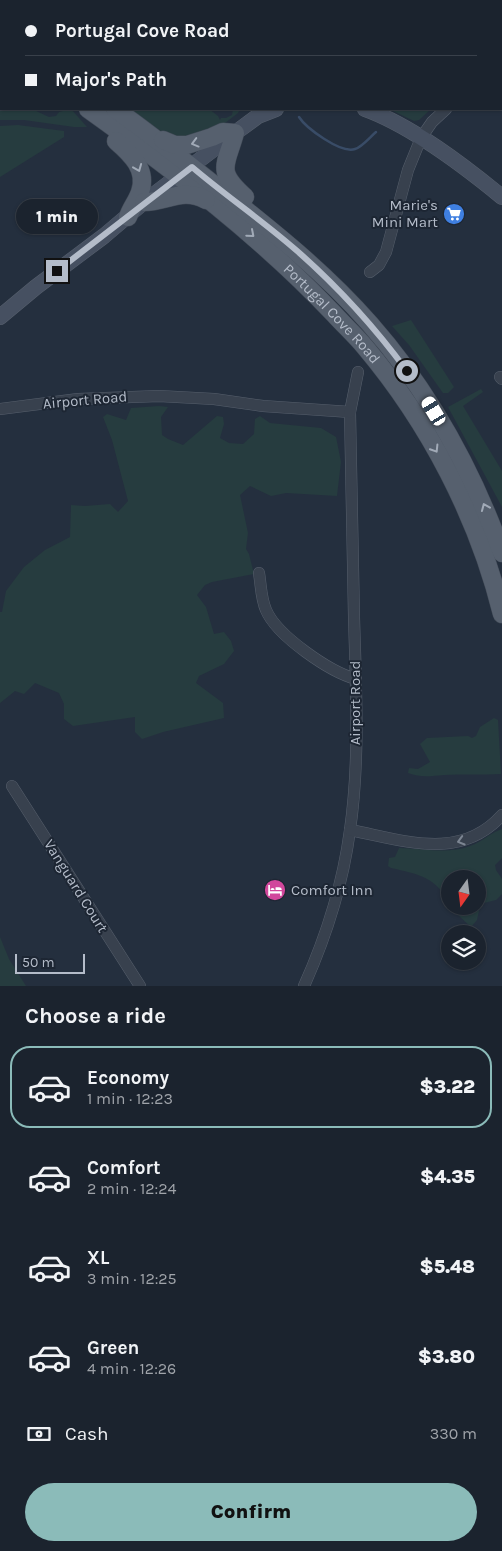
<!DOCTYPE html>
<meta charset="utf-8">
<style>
:root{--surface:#1b232e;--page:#242b36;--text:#f1f3f6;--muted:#a0a4aa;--line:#39404a;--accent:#8bbbb9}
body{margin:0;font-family:Karla,sans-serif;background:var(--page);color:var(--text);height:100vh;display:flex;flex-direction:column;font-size:19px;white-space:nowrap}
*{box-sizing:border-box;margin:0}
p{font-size:16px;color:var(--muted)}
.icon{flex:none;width:28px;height:28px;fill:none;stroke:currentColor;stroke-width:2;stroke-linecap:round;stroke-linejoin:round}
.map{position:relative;height:986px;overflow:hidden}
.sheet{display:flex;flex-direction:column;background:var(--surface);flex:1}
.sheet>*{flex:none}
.banner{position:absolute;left:0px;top:0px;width:502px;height:110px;box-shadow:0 1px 4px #0004,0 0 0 1px var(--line);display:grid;align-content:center;height:110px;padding:0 25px;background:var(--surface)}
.needle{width:32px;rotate:194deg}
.buttons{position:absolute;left:441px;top:870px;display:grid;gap:10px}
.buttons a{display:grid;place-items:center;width:45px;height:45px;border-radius:50%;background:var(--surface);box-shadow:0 1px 4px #0004,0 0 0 1px var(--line);font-size:25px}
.scale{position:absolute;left:15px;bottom:12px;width:70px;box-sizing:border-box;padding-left:5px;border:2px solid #b4bcc9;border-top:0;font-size:14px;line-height:18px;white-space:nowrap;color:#b4bcc9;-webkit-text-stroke:4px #1d2633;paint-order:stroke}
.end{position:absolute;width:22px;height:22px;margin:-11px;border:6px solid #b4bcc9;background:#111;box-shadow:0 0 0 2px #111}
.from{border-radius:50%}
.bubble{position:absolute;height:35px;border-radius:18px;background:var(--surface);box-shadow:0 1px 4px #0004,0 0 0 1px var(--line);font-size:16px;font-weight:800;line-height:35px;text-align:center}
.car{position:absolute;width:15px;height:30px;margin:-15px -8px;border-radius:6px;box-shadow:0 0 4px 1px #0007;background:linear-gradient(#fff 24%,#345 0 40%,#fff 0 76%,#345 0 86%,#fff 0)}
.banner b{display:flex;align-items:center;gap:18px;height:48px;font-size:19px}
.banner b+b{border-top:1px solid var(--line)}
.banner i{width:12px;height:12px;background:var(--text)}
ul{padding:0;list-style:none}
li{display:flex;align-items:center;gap:15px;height:82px;margin:0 10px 8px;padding:0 15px;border:2px solid transparent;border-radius:20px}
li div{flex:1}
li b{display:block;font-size:19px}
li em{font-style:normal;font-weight:800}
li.current{border-color:var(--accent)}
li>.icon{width:45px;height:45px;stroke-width:1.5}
h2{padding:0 25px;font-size:22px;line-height:60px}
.pay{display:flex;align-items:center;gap:12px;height:55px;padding:0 25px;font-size:19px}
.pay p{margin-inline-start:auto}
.cta{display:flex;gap:10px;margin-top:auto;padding:10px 25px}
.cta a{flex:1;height:58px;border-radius:30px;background:var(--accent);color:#111;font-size:20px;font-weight:800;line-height:58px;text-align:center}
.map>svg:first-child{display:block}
</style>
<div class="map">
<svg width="502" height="986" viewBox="0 0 502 986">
<rect width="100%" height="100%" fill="#242f3e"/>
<!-- green -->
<g fill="#263c3f">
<polygon points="0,96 1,109 32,109 49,117 56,116 59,112 71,109 87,127 74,127 24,120 0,120"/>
<polygon points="129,109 209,109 218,116 220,120 221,118 226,118 232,115 233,109 240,109 238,113 221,126 188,139 165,134"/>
<polygon points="389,109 431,109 419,120 414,121"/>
<polygon points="18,125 64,131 64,137 0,177 0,126"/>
<polygon points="411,320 454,387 448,393 443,393 409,345 392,326"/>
<polygon points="481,389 483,392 463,406 502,471 502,507 448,407"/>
<polygon points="159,406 168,407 161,417 162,435 168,439 183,445 217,416 223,417 224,424 220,438 229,443 243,444 254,434 255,419 260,416 270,423 321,428 336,437 341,462 337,496 286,493 271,496 250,486 240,495 248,533 246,549 249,554 254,574 212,582 205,585 197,595 206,607 214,634 224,632 231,641 234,651 224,664 199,676 196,683 223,703 224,718 163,732 142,739 135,732 135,717 73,726 64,719 64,704 59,693 35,683 24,694 15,691 0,703 0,612 2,612 6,591 24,567 45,550 70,537 71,505 85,506 110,504 118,512 128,501 112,440 103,417 107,414 126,420 131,408"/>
<path d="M494,718L498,720L501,774C482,775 463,774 444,775C431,776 421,778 408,773L409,768L418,769L430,762L420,744L427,738L468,736L472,738L476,736L480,727Z"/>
<path d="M502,829V858L495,865L496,870L502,879V894L496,900L484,903L480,906L477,920L471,927C464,920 456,914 451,906H478V879H450V905C437,877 418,874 391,868L388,866L389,858L395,857L399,848C423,848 447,855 470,846C482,842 490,833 502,829Z"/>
<polygon points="0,937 9,959 26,986 0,986"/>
</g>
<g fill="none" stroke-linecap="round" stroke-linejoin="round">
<!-- stream -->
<g stroke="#394c67" stroke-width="2.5">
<polyline points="0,106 1,105"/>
<polyline points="44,109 58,109"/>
<path d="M299,117C306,128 341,154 355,149C362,147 370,137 376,132"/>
</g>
<!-- street casing -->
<g stroke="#565f6c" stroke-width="12">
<g id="street">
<polyline points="38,0 38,1"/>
<polyline points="382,1 382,0"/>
<polyline points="501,54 502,53"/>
<polyline points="370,272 379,265 386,252 408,170 421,138 432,122 446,109"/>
<polyline points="500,377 502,379"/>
<path d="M0,409L78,399L159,396L214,399L263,406L350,412C351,481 353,549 354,617C356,688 360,760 350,830C343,883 326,937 304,986"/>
<polyline points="350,412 358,372"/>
<path d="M259,573C261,585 261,599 266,610C277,636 330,672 356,679"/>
<polyline points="12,786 140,986"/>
<path d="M350,830C403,840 460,862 502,815"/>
</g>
</g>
<!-- secondary casing -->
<g stroke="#565f6c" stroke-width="16">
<g id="secondary">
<path d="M365,109C412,126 463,165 502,197"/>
<polyline points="0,317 36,287 104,236 144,202 235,133 258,116 276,109"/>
</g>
</g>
<!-- primary casing -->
<g stroke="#414a57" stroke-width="19">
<g id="primary">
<polyline points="0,27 1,28"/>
<polyline points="0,48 1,48"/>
<path id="s1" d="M88,109C176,172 260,236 334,314C344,325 356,336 365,347C429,423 478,517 502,614"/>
<path d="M115,109C145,130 174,153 203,176C261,222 320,267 370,324C428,390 472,470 502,553"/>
<path d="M163,140L175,145H187L212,137L223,132L235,133C226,166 215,170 245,197"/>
<path d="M116,141C131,154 148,170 140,192C137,201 131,208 128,217"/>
<path d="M144,202C168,202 182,187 206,200"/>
</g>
</g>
<!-- highway casing -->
<g stroke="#434c59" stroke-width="21">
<polyline id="highway" points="0,15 1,16"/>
</g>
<!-- street -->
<use href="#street" stroke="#38414e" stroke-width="11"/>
<!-- secondary -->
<use href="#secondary" stroke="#465061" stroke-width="15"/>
<!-- primary -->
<use href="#primary" stroke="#56606e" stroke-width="18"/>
<!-- highway -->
<use href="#highway" stroke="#746855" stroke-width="20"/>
</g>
<!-- one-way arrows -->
<defs><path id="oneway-chevron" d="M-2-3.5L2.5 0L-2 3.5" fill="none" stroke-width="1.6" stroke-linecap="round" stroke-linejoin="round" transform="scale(1.25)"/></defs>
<g stroke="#a1aab7">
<use href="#oneway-chevron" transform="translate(195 143) rotate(165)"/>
<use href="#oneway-chevron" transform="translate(138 168) rotate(68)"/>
<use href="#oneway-chevron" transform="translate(251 234) rotate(41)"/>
<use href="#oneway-chevron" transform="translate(435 449) rotate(58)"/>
<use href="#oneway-chevron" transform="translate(485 507) rotate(-113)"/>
</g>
<use stroke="#7c8592" href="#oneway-chevron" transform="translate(461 841) rotate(164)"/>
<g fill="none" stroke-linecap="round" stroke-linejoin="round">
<!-- route -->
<path stroke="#b4bcc9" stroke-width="6" d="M57,271L192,167C226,196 263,221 296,250C336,285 376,329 407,371"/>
</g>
<!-- icons -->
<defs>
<g id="supermarket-disc" transform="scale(1.125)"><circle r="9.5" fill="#3f7fe0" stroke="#1d2633"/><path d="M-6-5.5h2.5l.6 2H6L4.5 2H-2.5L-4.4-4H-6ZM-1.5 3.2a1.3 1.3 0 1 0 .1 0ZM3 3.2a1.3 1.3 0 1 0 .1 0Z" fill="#fff"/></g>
<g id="hotel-disc" transform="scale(1.125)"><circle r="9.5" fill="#d1479c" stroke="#1d2633"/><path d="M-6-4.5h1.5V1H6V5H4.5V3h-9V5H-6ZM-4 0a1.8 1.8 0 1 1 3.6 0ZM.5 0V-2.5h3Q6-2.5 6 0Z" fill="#fff"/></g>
</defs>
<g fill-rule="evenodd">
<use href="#supermarket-disc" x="454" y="214"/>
<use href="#hotel-disc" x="275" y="890"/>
</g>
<g text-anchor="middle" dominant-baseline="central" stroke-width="4" stroke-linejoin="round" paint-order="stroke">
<!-- poi labels -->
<g font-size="15" fill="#b4bcc9" stroke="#1d2633" text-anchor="end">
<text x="438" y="205">Marie's<tspan x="438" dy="17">Mini Mart</tspan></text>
<text x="291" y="890" text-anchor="start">Comfort Inn</text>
</g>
<!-- street labels -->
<g font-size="15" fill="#b4bcc9" stroke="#1d2633">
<text stroke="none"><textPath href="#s1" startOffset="319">Portugal Cove Road</textPath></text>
<text transform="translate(85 400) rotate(-5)">Airport Road</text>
<text transform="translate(355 703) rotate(-90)">Airport Road</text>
<text transform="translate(76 886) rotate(58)">Vanguard Court</text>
</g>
</g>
</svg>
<div class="buttons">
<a><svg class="needle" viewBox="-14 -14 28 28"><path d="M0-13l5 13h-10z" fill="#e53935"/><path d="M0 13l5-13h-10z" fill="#a0a4aa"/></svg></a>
<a><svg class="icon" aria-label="layers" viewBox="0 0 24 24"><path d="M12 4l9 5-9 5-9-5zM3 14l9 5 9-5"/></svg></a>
</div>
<div class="scale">50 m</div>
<i class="end from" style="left:407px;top:371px"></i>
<i class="end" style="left:57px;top:271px"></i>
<div class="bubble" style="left:16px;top:199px;width:82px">1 min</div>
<i class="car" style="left:434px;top:411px;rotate:329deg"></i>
<div class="banner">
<b><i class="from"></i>Portugal Cove Road</b>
<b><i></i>Major's Path</b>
</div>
</div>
<section class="sheet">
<h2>Choose a ride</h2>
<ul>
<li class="current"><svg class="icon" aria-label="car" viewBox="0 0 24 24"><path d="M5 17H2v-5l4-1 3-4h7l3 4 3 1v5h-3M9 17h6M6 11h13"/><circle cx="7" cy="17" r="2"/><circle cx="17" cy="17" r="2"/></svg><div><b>Economy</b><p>1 min · 12:23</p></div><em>$3.22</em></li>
<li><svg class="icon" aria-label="car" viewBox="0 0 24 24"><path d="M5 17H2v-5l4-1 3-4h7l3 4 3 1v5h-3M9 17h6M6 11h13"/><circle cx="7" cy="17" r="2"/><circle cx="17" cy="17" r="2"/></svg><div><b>Comfort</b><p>2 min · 12:24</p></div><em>$4.35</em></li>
<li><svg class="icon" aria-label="car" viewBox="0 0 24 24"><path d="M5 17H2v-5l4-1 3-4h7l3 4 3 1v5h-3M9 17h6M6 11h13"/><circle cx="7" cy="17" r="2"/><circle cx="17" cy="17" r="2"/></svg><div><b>XL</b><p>3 min · 12:25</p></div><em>$5.48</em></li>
<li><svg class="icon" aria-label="car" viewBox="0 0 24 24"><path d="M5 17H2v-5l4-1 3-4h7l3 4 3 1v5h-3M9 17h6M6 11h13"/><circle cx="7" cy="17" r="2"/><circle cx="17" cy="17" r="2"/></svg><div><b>Green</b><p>4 min · 12:26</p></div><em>$3.80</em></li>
</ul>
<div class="pay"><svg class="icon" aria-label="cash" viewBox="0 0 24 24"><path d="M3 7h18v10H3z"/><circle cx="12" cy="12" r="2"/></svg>Cash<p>330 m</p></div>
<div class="cta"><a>Confirm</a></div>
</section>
